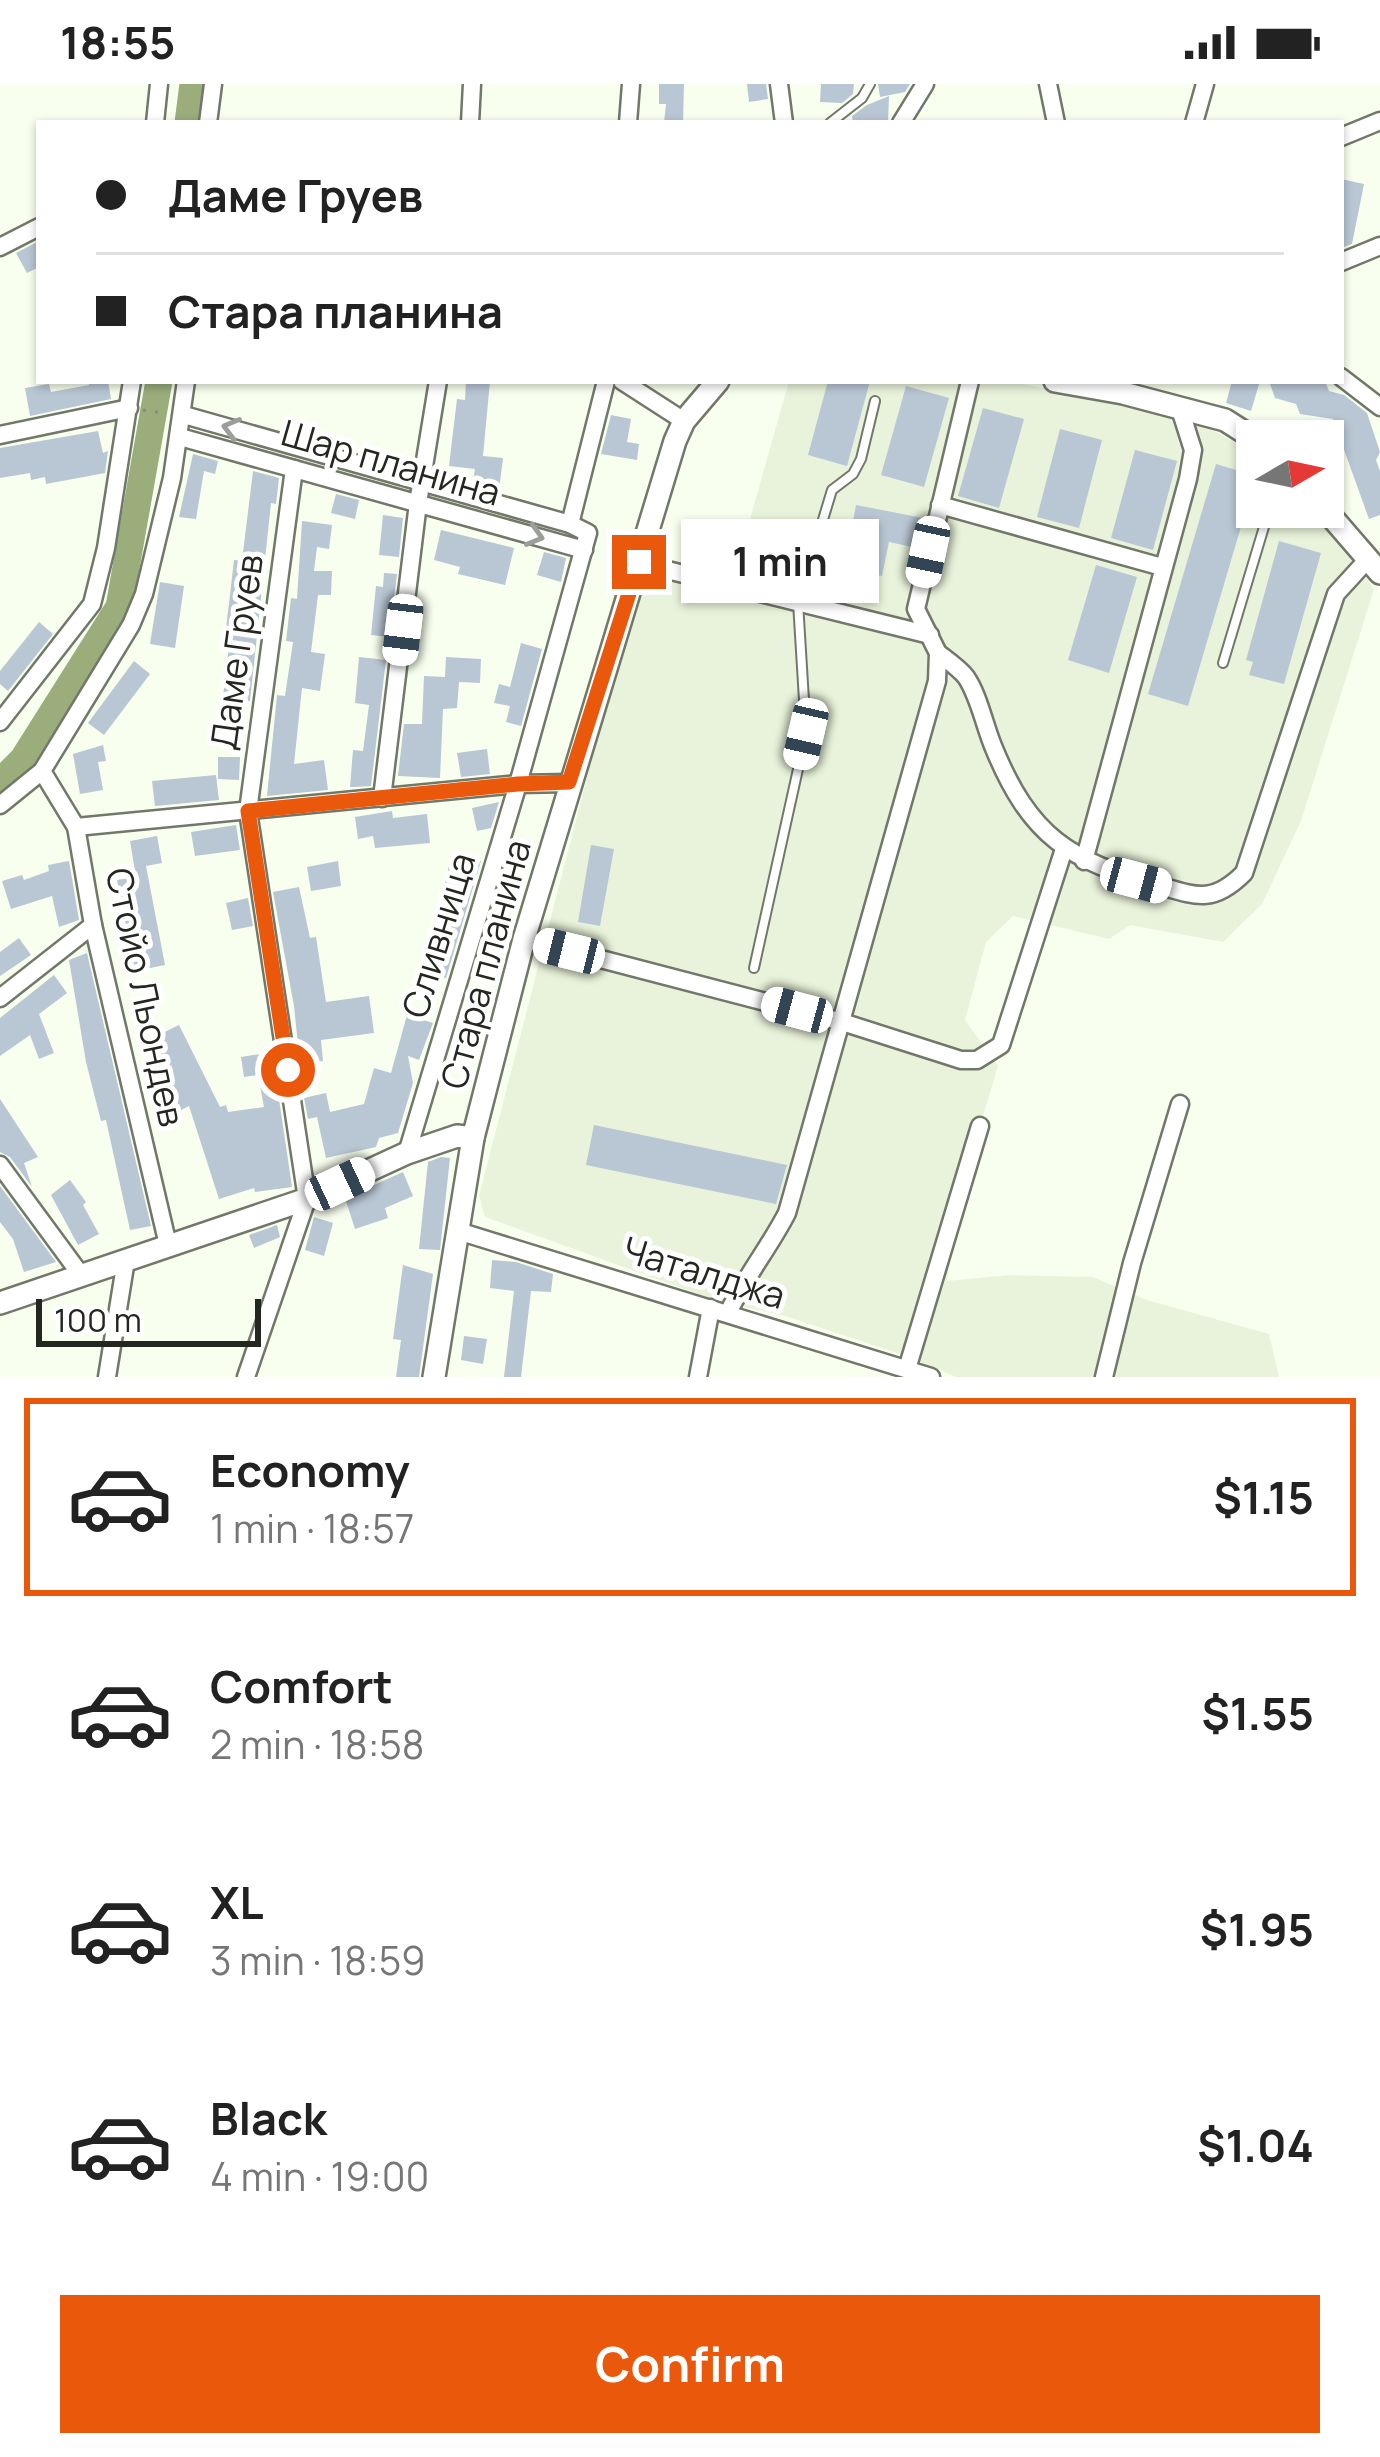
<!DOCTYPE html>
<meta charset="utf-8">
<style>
:root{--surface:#fff;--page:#f6f6f6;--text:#222;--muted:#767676;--line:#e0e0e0;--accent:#ea580c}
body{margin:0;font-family:Manrope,sans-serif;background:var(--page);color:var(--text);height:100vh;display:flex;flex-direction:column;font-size:45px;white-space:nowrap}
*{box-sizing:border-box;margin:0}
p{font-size:39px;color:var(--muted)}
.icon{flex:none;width:66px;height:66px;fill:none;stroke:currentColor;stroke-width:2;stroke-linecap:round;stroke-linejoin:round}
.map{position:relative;height:1293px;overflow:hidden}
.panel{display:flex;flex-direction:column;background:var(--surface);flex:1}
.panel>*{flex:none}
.top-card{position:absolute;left:36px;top:36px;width:1308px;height:264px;border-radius:0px;box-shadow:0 3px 9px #0004;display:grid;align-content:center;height:264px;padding:0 60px;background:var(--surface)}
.needle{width:78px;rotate:81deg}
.tools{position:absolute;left:1236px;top:336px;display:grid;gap:24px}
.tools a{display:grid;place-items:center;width:108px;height:108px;border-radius:0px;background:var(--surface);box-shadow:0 3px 9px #0004;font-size:60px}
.scale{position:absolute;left:36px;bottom:30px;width:225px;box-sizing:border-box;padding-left:12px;border:6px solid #242720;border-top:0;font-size:33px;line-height:42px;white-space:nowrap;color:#242720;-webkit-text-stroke:9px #fff;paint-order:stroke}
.end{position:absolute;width:54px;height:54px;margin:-27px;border:15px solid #ea580c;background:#fff;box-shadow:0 0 0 6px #fff}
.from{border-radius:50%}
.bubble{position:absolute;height:84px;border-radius:0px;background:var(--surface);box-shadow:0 3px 9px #0004;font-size:39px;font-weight:700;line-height:84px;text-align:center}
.car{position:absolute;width:36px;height:72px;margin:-36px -18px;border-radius:15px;box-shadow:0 0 9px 3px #0007;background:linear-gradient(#fff 24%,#345 0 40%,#fff 0 76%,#345 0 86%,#fff 0)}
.top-card b{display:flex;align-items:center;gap:42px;height:114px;font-size:45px}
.top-card b+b{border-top:3px solid var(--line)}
.top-card i{width:30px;height:30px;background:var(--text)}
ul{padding:21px 0 0;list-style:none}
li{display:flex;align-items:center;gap:36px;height:198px;margin:0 24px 18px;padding:0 36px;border:6px solid transparent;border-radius:0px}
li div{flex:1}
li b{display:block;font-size:45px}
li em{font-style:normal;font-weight:700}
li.active{border-color:var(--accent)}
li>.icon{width:108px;height:108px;stroke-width:1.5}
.cta{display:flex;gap:24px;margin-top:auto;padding:24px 60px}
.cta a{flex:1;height:138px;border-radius:0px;background:var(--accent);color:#fff;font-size:48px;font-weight:700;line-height:138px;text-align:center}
.status{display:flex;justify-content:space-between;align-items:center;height:84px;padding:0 60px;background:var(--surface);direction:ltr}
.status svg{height:33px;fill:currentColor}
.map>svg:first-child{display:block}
</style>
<div class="status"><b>18:55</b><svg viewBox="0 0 49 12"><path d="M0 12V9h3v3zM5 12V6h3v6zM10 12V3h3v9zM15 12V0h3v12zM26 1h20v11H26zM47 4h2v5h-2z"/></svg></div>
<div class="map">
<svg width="1380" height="1293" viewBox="0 0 1380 1293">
<rect width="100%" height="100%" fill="#f8ffee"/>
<!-- built -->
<polygon fill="#e9f3db" points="789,297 1007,297 1154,325 1216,348 1257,371 1257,423 1313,423 1374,505 1301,737 1262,820 1223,858 1130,841 1109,855 1013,832 986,858 965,936 998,982 956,1122 947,1197 1010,1191 1093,1193 1147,1216 1269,1250 1279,1293 956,1293 912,1274 785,1232 718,1217 485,1133 479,1112 642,480 732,499"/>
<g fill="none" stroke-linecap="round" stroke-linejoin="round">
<!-- river -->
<g stroke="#9aad7b" stroke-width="27">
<polyline points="188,39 193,0"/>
<polyline points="0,698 23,675 119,523 159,297"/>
</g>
</g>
<!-- building -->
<g fill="#b9c6d4">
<polygon points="659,0 684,0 683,39 664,39 666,20 659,20"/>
<polygon points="747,0 766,0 768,15 749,18"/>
<polygon points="821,0 854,0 853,10 842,19 820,18"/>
<polygon points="878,0 910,0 905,8 880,13"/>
<polygon points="889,12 888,39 853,39 852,32 867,21"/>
<polygon points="1341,95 1364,100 1352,160 1341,164"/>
<polygon points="39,157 39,183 27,189 16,169"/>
<polygon points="88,297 108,297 111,315 30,332 25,304 49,300 51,308 89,301"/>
<polygon points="466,297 490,297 483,372 503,374 499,407 473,399 475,385 449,382 457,315 465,316"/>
<polygon points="828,297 870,297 847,382 808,371"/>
<polygon points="1232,297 1260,297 1251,327 1226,319"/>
<polygon points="1269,297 1325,297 1329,307 1344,311 1367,329 1380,368 1376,376 1380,387 1380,431 1369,435 1333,335 1300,330 1296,320 1275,314"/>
<polygon points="906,302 949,314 924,403 881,391"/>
<polygon points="983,324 1024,335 999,424 958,412"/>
<polygon points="611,331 631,335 627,358 639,360 637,376 601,370"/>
<polygon points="1060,345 1102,356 1079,444 1037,433"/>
<polygon points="98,347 103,369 108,367 105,389 46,400 45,393 31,396 30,389 0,394 0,364"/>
<polygon points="1135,366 1177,377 1153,466 1111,454"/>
<polygon points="193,370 218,377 215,390 204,387 196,435 179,433"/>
<polygon points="1216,380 1256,392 1188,622 1148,610"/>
<polygon points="253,387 279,394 276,420 271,419 250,617 223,613 231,544 226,544 230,511 234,476 242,477"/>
<polygon points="336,410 359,416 355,435 331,429"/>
<polygon points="856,421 923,434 917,464 889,458 882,492 872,490 867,519 839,513"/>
<polygon points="383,431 403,434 399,473 379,471"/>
<polygon points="302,437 332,441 329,465 317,463 314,487 332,487 331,511 318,511 311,568 325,570 320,607 302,604 294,680 324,676 328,706 267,712 277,611 285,612 293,558 286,557 291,514 297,515"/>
<polygon points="441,446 514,464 505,501 458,490 460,483 434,476"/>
<polygon points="1279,457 1321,469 1284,600 1249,591 1253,578 1246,576"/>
<polygon points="544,468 566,474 561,498 537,491"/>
<polygon points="1096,481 1137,493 1109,589 1068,576"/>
<polygon points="384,489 397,490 389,553 371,551 376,502 383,503"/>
<polygon points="160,498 184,502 175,564 150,560"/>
<polygon points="39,538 53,550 8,607 0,600 0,587"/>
<polygon points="521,559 542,565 521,642 506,638 510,622 494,619 499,600 510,603"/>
<polygon points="359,573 386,576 371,702 355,703 350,703 353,666 363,667 369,621 355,619"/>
<polygon points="446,573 481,575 480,599 459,598 457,624 443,625 440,694 398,692 404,640 422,640 424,592 445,593"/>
<polygon points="134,577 150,590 104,651 88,639"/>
<polygon points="103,661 106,677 98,678 103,706 80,710 73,670"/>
<polygon points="487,665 490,690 461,693 457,669"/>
<polygon points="218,673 240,673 239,696 218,695"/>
<polygon points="216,691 219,716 155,722 152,697"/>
<polygon points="499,718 491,744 477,747 472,724"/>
<polygon points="392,727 393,734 427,730 430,759 375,764 373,752 358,755 355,733"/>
<polygon points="236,741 240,766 195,772 191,748"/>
<polygon points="157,752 162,779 146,782 165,881 135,887 117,796 136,793 130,757"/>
<polygon points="591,761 614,765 600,842 578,838"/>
<polygon points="451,772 481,777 446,894 425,892 428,864 445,866 452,820 442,818 442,813"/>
<polygon points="69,777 79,836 59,843 52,812 11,825 2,797 22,791 24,796 49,787 48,781"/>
<polygon points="338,777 341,802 311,807 307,783"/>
<polygon points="299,803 310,854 316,853 326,918 369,912 374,949 321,956 323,977 300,980 294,922 273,808"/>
<polygon points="248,814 253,842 232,846 226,819"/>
<polygon points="19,854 31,871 0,892 0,868"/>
<polygon points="87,869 151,1142 130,1146 106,1036 101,1037 86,978 69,876"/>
<polygon points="54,891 67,909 39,930 54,969 39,975 30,951 0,972 0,934"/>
<polygon points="407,931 433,939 419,976 408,972 413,999 398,1049 379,1054 376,1063 326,1074 317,1033 308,1035 304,1014 326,1009 330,1028 364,1020 374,984 391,989"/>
<polygon points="179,941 220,1023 226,1021 228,1028 264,1023 258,991 244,993 241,973 272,968 292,1103 255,1108 254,1104 219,1115 189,1022 177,1028 142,959"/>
<polygon points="0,1015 38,1073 24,1079 32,1103 10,1073 0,1068"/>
<polygon points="594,1041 787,1081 776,1120 586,1081"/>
<polygon points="441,1073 450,1074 440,1166 419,1165 428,1078"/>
<polygon points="403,1088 413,1112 385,1124 388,1134 355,1145 345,1114"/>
<polygon points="70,1096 86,1118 83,1121 99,1150 78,1161 51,1111"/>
<polygon points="0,1102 56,1178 24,1188 13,1155 0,1138"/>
<polygon points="314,1133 333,1139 324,1172 305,1166"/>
<polygon points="277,1141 280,1153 254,1164 249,1151"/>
<polygon points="492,1176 516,1178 553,1190 551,1208 531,1207 521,1293 504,1293 514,1207 490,1204"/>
<polygon points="403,1181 433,1190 419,1293 396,1293 401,1256 393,1255"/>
<polygon points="464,1252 487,1255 483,1280 461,1276"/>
</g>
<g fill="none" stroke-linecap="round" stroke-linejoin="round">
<!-- service casing -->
<g stroke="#727869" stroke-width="12">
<g id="service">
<polyline points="830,39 862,14 870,0"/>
<polyline points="1223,579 1270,423"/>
<polyline points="754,884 806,649 798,518 832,406 853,390 861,375 875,317"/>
</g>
</g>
<!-- minor casing -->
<g stroke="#727869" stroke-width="21">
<g id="minor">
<polyline points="779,0 784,39"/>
<polyline points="1048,0 1056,39"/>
<polyline points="155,39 159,0"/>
<polyline points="208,39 213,0"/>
<polyline points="470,39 472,0"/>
<polyline points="628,39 631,0"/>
<polyline points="901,39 925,0"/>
<polyline points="1194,39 1205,0"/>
<polyline points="1341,53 1380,37"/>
<polyline points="0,163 39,143"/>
<polyline points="1341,178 1380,162"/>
<polyline points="1341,293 1380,323"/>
<polyline points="622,297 684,337"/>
<polyline points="184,331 570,440 588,449 518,700 407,1069"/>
<polyline points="0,351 129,324"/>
<polyline points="180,353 584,466"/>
<polyline points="940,421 1162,483"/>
<polyline points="570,440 606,297"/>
<polyline points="639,479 930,551"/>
<path d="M938,569C947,576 959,584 966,593C979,612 984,640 993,662C1030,753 1069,777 1161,802C1198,813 1214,819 1244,789L1336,510L1368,475"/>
<polyline points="0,638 92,520 106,464 132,297"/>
<polyline points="42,687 76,743 93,841 168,1161"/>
<polyline points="382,714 418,419 438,297"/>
<polyline points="0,721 42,687 131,541 144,510 172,394 186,297"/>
<polyline points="76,743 518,700 569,699"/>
<polyline points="1084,777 1188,395 1193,366 1180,325"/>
<polyline points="524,855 842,938 961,976 977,976 1001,961 1064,765"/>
<polyline points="0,914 93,841"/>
<polyline points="0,1081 81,1191"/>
<polyline points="458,1147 931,1293"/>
<path d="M728,1229C745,1193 769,1164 787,1129L937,597L938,569L916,525L970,297"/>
<polyline points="907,1285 980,1042"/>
<polyline points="107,1293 126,1176"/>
<polyline points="246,1293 307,1115 248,727 294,385"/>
<polyline points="698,1293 711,1224"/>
<polyline points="1104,1293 1132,1179 1180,1020"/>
</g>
</g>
<!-- tertiary casing -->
<g stroke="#727869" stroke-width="26">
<g id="tertiary">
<polyline points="1055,297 1123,309 1225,336 1258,357"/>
<polyline points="1323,423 1380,489"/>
<polyline points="0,1219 307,1115 407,1069 457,1052 473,1054"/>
<polyline points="434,1293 473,1054 524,855 675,357 684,337 718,297"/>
</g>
</g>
<!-- path -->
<polyline stroke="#868b7f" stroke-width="3" stroke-dasharray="3 9" stroke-linecap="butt" points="143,326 163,329"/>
<!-- service -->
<use href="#service" stroke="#fff" stroke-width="8"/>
<!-- minor -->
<use href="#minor" stroke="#fff" stroke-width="16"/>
<!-- tertiary -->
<use href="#tertiary" stroke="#fff" stroke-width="21"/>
</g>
<!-- one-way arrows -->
<defs><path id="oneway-chevron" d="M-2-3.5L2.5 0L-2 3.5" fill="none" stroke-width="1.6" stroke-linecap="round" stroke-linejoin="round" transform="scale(3)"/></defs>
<g stroke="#9c9e9b">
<use href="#oneway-chevron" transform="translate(231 344) rotate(-165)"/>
<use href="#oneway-chevron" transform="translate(535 452) rotate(16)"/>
</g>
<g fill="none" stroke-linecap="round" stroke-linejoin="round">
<!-- route -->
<polyline stroke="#ea580c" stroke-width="15" points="288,986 248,727 518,700 569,698 639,478"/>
</g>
<g text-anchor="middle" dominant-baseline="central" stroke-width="10" stroke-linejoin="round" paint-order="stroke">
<!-- street labels -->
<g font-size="36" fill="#242720" stroke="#fff">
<text transform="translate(391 378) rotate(16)">Шар планина</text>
<text transform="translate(236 568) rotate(-82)">Даме Груев</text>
<text transform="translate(438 851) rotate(-73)">Сливница</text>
<text transform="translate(485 880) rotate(-75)">Стара планина</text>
<text transform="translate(146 913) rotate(78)">Стойо Льондев</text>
<text transform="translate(704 1188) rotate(17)">Чаталджа</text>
</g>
</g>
</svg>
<div class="tools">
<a><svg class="needle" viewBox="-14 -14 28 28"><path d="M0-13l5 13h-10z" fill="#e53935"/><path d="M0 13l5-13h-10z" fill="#767676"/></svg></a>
</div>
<div class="scale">100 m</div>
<i class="end from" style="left:288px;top:986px"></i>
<i class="end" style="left:639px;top:478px"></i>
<div class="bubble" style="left:681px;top:435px;width:198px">1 min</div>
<i class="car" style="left:928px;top:468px;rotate:192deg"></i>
<i class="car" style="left:403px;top:546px;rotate:187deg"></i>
<i class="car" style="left:806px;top:650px;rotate:193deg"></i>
<i class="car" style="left:1136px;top:796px;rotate:105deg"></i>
<i class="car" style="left:569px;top:867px;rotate:284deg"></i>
<i class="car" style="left:797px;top:926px;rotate:285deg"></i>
<i class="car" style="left:340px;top:1100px;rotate:65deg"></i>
<div class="top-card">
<b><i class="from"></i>Даме Груев</b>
<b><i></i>Стара планина</b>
</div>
</div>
<section class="panel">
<ul>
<li class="active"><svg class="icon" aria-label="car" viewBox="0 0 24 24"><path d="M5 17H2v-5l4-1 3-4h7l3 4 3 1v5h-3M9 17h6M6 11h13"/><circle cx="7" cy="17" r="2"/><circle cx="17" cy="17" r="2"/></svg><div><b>Economy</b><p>1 min · 18:57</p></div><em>$1.15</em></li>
<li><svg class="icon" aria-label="car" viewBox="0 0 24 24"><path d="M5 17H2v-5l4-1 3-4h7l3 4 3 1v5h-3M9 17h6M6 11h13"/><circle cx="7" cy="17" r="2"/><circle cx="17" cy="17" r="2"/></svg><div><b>Comfort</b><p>2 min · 18:58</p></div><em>$1.55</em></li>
<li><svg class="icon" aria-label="car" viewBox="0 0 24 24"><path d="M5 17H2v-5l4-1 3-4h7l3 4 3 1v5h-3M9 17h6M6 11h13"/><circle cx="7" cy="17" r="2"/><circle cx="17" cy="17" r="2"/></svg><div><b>XL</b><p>3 min · 18:59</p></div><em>$1.95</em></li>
<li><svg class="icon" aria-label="car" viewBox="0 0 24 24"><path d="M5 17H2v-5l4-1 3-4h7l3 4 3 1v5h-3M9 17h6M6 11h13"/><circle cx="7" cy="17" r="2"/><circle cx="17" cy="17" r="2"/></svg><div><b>Black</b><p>4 min · 19:00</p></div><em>$1.04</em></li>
</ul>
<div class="cta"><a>Confirm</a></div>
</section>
